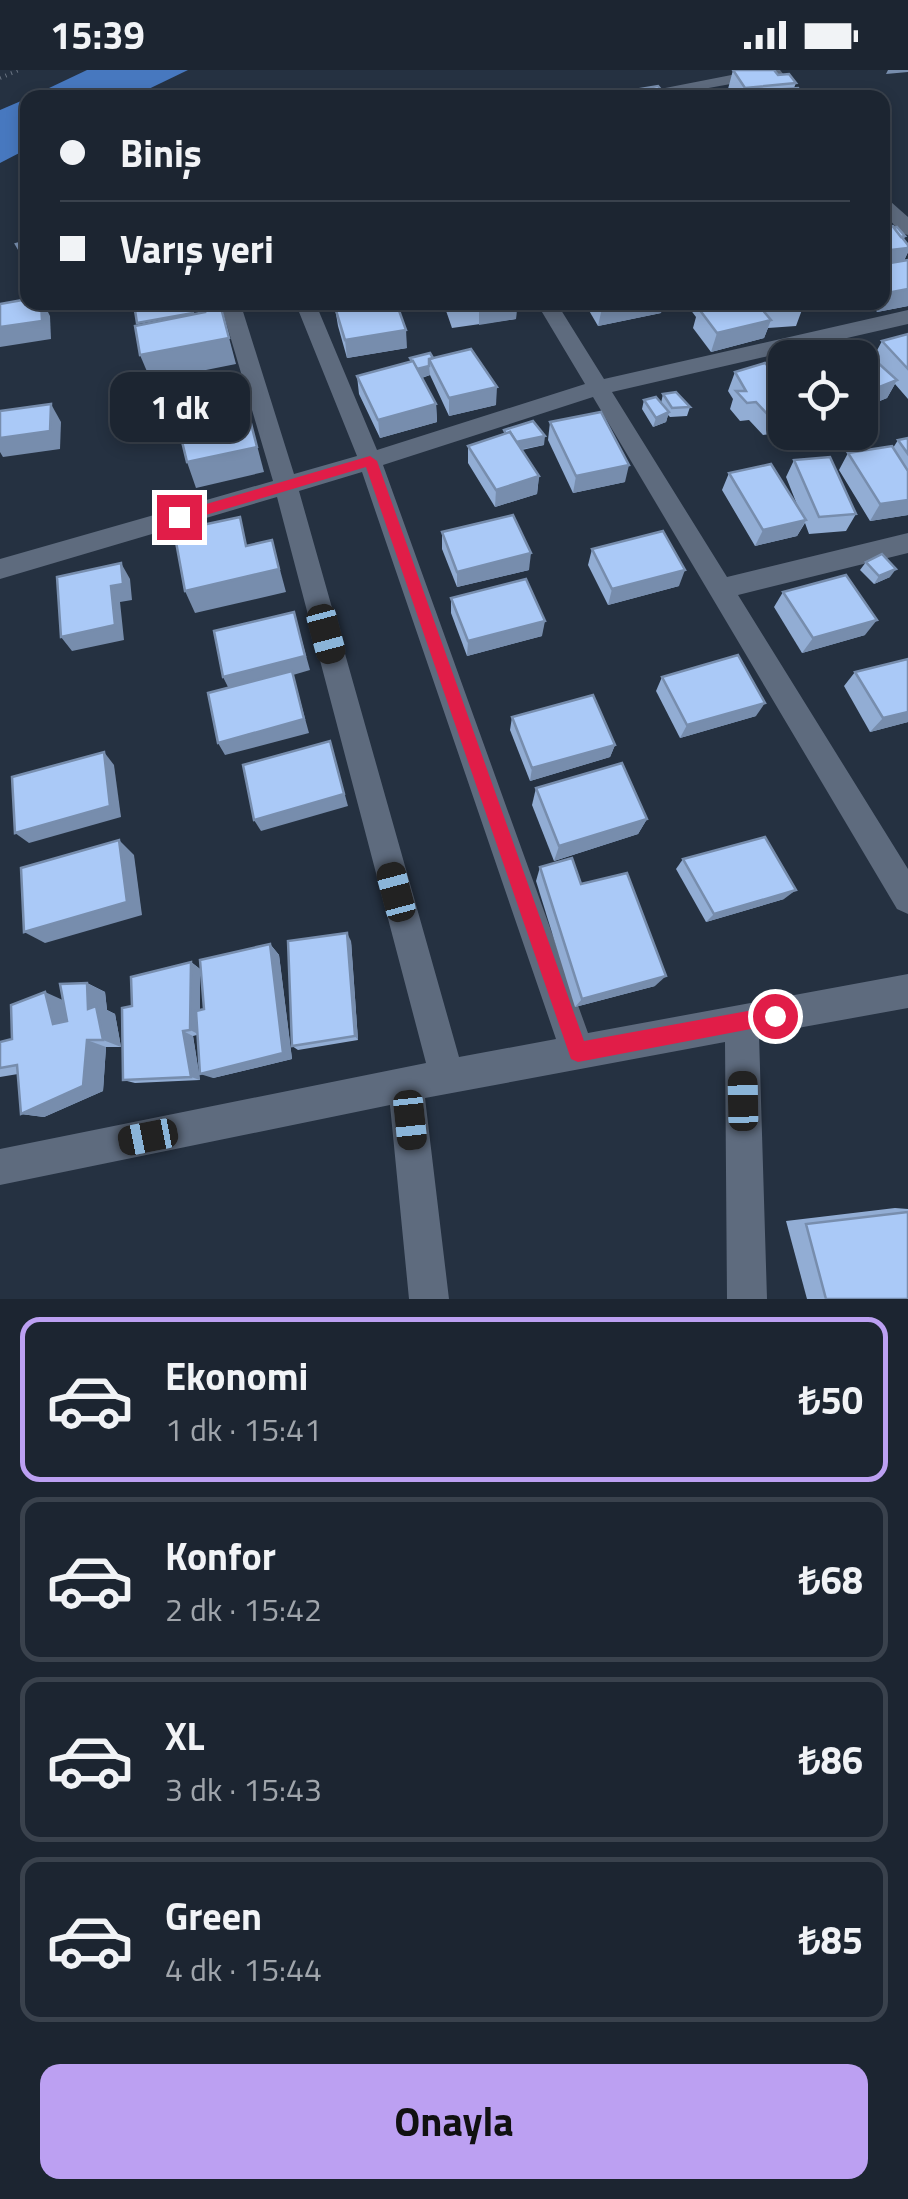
<!DOCTYPE html>
<html lang="tr">
<meta charset="utf-8">
<style>
:root{--surface:#1c2531;--page:#29313d;--text:#f1f3f6;--muted:#a0a5ab;--line:#3a424d;--accent:#bca0f2}
body{margin:0;font-family:"Titillium Web",sans-serif;background:var(--page);color:var(--text);height:100vh;display:flex;flex-direction:column;font-size:38px;white-space:nowrap}
*{box-sizing:border-box;margin:0}
p{font-size:32px;color:var(--muted)}
.icon{flex:none;width:55px;height:55px;fill:none;stroke:currentColor;stroke-width:2;stroke-linecap:round;stroke-linejoin:round}
.map{position:relative;height:1229px;overflow:hidden}
.details{display:flex;flex-direction:column;background:var(--surface);flex:1}
.details>*{flex:none}
.hud{position:absolute;left:20px;top:20px;width:870px;height:220px;border-radius:20px;box-shadow:0 5px 15px #0003,0 0 0 2px var(--line);display:grid;align-content:center;height:220px;padding:0 40px;background:var(--surface)}
.fabs{position:absolute;left:768px;top:270px;display:grid;gap:20px}
.fabs a{display:grid;place-items:center;width:110px;height:110px;border-radius:20px;background:var(--surface);box-shadow:0 5px 15px #0003,0 0 0 2px var(--line);font-size:50px}
.end{position:absolute;width:45px;height:45px;margin:-22px;border:12px solid #e11d48;background:#fff;box-shadow:0 0 0 5px #fff}
.from{border-radius:50%}
.bubble{position:absolute;height:70px;border-radius:20px;background:var(--surface);box-shadow:0 5px 15px #0003,0 0 0 2px var(--line);font-size:32px;font-weight:700;line-height:70px;text-align:center}
.car{position:absolute;width:30px;height:60px;margin:-30px -15px;border-radius:12px;box-shadow:0 0 8px 2px #0007;background:linear-gradient(#222 24%,#8ab4d8 0 40%,#222 0 76%,#8ab4d8 0 86%,#222 0)}
.hud b{display:flex;align-items:center;gap:35px;height:95px;font-size:38px}
.hud b+b{border-top:2px solid var(--line)}
.hud i{width:25px;height:25px;background:var(--text)}
ul{padding:18px 0 0;list-style:none}
li{display:flex;align-items:center;gap:30px;height:165px;margin:0 20px 15px;padding:0 20px;border:5px solid var(--line);border-radius:20px}
li div{flex:1}
li b{display:block;font-size:38px}
li em{font-style:normal;font-weight:700}
li.active{border-color:var(--accent)}
li>.icon{width:90px;height:90px;stroke-width:1.5}
.button{display:flex;gap:20px;margin-top:auto;padding:20px 40px}
.button a{flex:1;height:115px;border-radius:20px;background:var(--accent);color:#111;font-size:40px;font-weight:700;line-height:115px;text-align:center}
.status{display:flex;justify-content:space-between;align-items:center;height:70px;padding:0 50px;background:var(--surface);direction:ltr}
.status svg{height:28px;fill:currentColor}
.map>svg:first-child{display:block}
</style>
<div class="status"><b>15:39</b><svg viewBox="0 0 49 12"><path d="M0 12V9h3v3zM5 12V6h3v6zM10 12V3h3v9zM15 12V0h3v12zM26 1h20v11H26zM47 4h2v5h-2z"/></svg></div>
<div class="map">
<svg width="908" height="1229" viewBox="0 0 908 1229">
<rect width="100%" height="100%" fill="#253141"/>
<!-- water -->
<g fill="#4778bf">
<polygon points="87,0 188,0 132,27 28,28"/>
<polygon points="28,28 27,79 0,93 0,40"/>
</g>
<g fill="none" stroke-linecap="round" stroke-linejoin="round">
<!-- path -->
<polyline stroke="#6c7684" stroke-width="4" stroke-dasharray="1 5" stroke-linecap="butt" points="0,8 19,0"/>
<!-- minor -->
<g fill="#5e6b7e" fill-rule="evenodd">
<polygon points="757,0 780,0 803,28 786,28 769,7 653,28 614,28"/>
<polygon points="882,124 908,147 908,165 901,163 882,141"/>
<path d="M220,232H240L294,404L357,386L295,232H315L377,380L585,314L536,232H556L604,309L908,240V254L612,322L727,507L908,463V483L738,525L908,799V844L897,839L593,327L383,395L588,963L908,904V938L759,965L767,1229H727L725,972L425,1028L449,1229H409L390,1035L0,1115V1079L426,993L277,427L0,509V489L273,411ZM362,402L556,969L459,987L299,421Z"/>
</g>
</g>
<!-- wall -->
<g fill="#92add4">
<polygon points="733,0 778,5 796,13 794,18 805,28 734,28 728,19"/>
<polygon points="893,156 894,158 897,157 905,166 904,169 908,175 908,182 904,191 908,190 908,236 877,242 870,232 882,232 882,157"/>
<polygon points="324,232 363,232 407,278 347,288 338,256 335,238 326,240"/>
<polygon points="443,232 517,232 516,249 452,258"/>
<polygon points="584,232 663,232 661,243 598,256"/>
<polygon points="687,232 801,232 803,237 796,256 768,258 764,268 711,282 693,258 696,247 687,235"/>
<polygon points="908,264 908,329 895,314 887,328 860,339 860,288 826,288 827,284 873,288 882,271"/>
<polygon points="410,288 433,288 496,335 449,346 430,305 422,308 436,334 437,352 380,368 359,324 357,306 410,292"/>
<polygon points="777,290 785,290 785,362 763,365 749,350 740,351 730,339 733,329 728,321 735,302 773,300"/>
<polygon points="663,324 690,337 687,346 670,347 668,345 666,352 653,357 642,339 644,330 661,333"/>
<polygon points="550,352 625,412 573,423 548,370"/>
<polygon points="504,360 544,375 522,380 539,406 537,424 495,437 468,393 468,376 504,364"/>
<polygon points="908,368 908,445 870,451 839,400 848,383 893,378 898,370"/>
<polygon points="794,390 856,444 846,461 809,464 805,453 797,466 755,476 722,420 729,403 798,437 786,407"/>
<polygon points="442,462 529,500 457,517 442,479"/>
<polygon points="592,479 679,516 608,535 588,495"/>
<polygon points="866,492 890,507 874,514 860,500"/>
<polygon points="783,522 865,565 802,583 774,537"/>
<polygon points="451,528 542,566 467,586 451,543"/>
<polygon points="908,589 908,652 870,662 844,616 855,602"/>
<polygon points="662,607 756,646 680,668 656,621"/>
<polygon points="512,647 615,675 610,687 530,711 510,660"/>
<polygon points="536,718 647,749 638,764 554,791 532,735"/>
<polygon points="683,789 784,829 706,852 676,799"/>
<polygon points="540,797 581,814 655,916 575,937 536,811"/>
<polygon points="351,871 358,970 298,980 292,976"/>
<polygon points="270,874 279,885 292,989 213,1008 197,965 193,966 200,1010 135,1013 123,1010 132,936 191,892 200,899 200,940 204,939"/>
<polygon points="87,913 105,922 107,940 115,944 121,977 106,977 103,1021 44,1047 21,1044 18,1004 0,1007 0,972 12,969"/>
<polygon points="895,1138 908,1139 908,1229 807,1229 786,1151"/>
</g>
<!-- shaded-wall -->
<g fill="#778dad">
<polygon points="888,0 908,0 908,2 886,4"/>
<polygon points="908,178 908,182 901,196 884,194 882,197 882,181"/>
<polygon points="908,219 908,236 877,242 887,223"/>
<polygon points="41,232 43,232 50,246 51,269 0,277 0,257"/>
<polygon points="325,232 363,232 326,240"/>
<polygon points="503,232 517,232 516,249 479,255 479,236"/>
<polygon points="628,232 663,232 661,243 598,256 602,238"/>
<polygon points="220,234 236,294 151,311 140,285"/>
<polygon points="771,250 764,268 711,282 717,263"/>
<polygon points="406,260 407,278 347,288 345,270"/>
<polygon points="429,296 430,305 417,309 417,300"/>
<polygon points="897,310 887,328 860,339 860,335 867,322"/>
<polygon points="497,317 496,335 449,346 449,328"/>
<polygon points="51,334 61,352 60,379 3,387 0,382 0,368"/>
<polygon points="436,334 437,352 380,368 378,350"/>
<polygon points="248,341 264,402 196,418 187,392"/>
<polygon points="669,342 666,352 653,357 656,348"/>
<polygon points="545,366 544,375 512,381 512,372"/>
<polygon points="629,395 625,412 573,423 576,406"/>
<polygon points="539,406 537,424 495,437 496,420"/>
<polygon points="908,430 908,445 870,451 880,434"/>
<polygon points="806,450 797,466 755,476 763,460"/>
<polygon points="272,470 286,522 195,543 185,521"/>
<polygon points="531,483 529,500 457,517 457,502"/>
<polygon points="121,493 130,509 132,530 120,532 124,570 72,581 61,567 111,516"/>
<polygon points="896,499 890,507 874,514 879,506"/>
<polygon points="685,500 679,516 608,535 612,519"/>
<polygon points="294,542 310,600 293,605 309,663 225,685 218,673 230,621 223,607"/>
<polygon points="877,550 865,565 802,583 813,568"/>
<polygon points="545,551 542,566 467,586 468,571"/>
<polygon points="765,633 756,646 680,668 687,655"/>
<polygon points="908,642 908,652 870,662 883,648"/>
<polygon points="330,671 348,736 261,761 254,750"/>
<polygon points="615,675 610,687 530,711 532,698"/>
<polygon points="104,682 114,695 121,747 29,773 15,763"/>
<polygon points="647,749 638,764 554,791 559,776"/>
<polygon points="119,770 134,785 142,845 45,873 24,862"/>
<polygon points="796,820 784,829 706,852 714,844"/>
<polygon points="347,863 351,871 358,970 355,966"/>
<polygon points="270,874 279,885 292,989 213,1008 200,1004"/>
<polygon points="191,892 200,899 200,965 190,960"/>
<polygon points="666,906 655,916 575,937 582,929"/>
<polygon points="87,913 105,922 107,940 115,944 121,977 103,970 88,939"/>
<polygon points="45,922 65,931 73,961 53,954"/>
<polygon points="183,961 193,966 200,1010 191,1007"/>
<polygon points="87,970 106,977 103,1021 44,1047 21,1044"/>
</g>
<!-- building -->
<g fill="#aac9f7" stroke="#778dad" stroke-width="2.5">
<polygon points="733,0 774,0 778,5 789,4 796,13 745,18"/>
<polygon points="658,16 668,28 641,28 635,20"/>
<polygon points="798,18 805,28 764,28 760,21"/>
<polygon points="609,21 614,28 578,28 577,25"/>
<polygon points="893,156 908,175 908,178 882,181 882,157"/>
<polygon points="897,157 905,166 901,167 894,158"/>
<polygon points="28,171 28,191 26,191 16,174"/>
<polygon points="908,190 908,219 887,223 882,218 882,199 887,198 884,194"/>
<polygon points="28,229 28,232 41,232 42,251 0,257 0,234"/>
<polygon points="142,232 191,232 193,243 137,253 134,234"/>
<polygon points="365,232 396,232 406,260 345,270 335,237"/>
<polygon points="449,232 503,232 452,239"/>
<polygon points="598,232 628,232 602,238"/>
<polygon points="705,232 756,232 771,250 717,263 699,239 706,234"/>
<polygon points="761,232 801,232 803,237 764,240"/>
<polygon points="220,234 229,268 140,285 135,256 205,242 204,238"/>
<polygon points="908,264 908,299 882,271"/>
<polygon points="856,273 897,310 867,322 860,316 860,288 830,288 827,284"/>
<polygon points="471,279 497,317 449,328 429,289"/>
<polygon points="430,283 433,288 429,289 429,296 417,299 410,288"/>
<polygon points="777,290 785,290 785,306 782,303"/>
<polygon points="413,291 436,334 378,350 357,306"/>
<polygon points="765,293 785,312 785,345 770,347 756,332 747,333 736,321 746,321 735,302"/>
<polygon points="241,315 257,377 187,392 172,330"/>
<polygon points="676,322 690,337 672,338 663,324"/>
<polygon points="656,327 669,342 656,348 644,330"/>
<polygon points="51,334 50,361 0,368 0,341"/>
<polygon points="601,342 629,395 576,406 550,352"/>
<polygon points="533,351 545,366 516,372 510,362 506,364 504,360"/>
<polygon points="510,362 539,406 496,420 468,376"/>
<polygon points="908,368 908,384 898,370"/>
<polygon points="892,376 908,401 908,430 880,434 848,383"/>
<polygon points="830,387 856,444 819,447 794,390"/>
<polygon points="771,394 806,450 763,460 729,403"/>
<polygon points="513,445 531,483 457,502 442,462"/>
<polygon points="240,447 246,476 272,470 279,499 185,521 174,461"/>
<polygon points="663,461 685,500 612,519 592,479"/>
<polygon points="882,484 896,499 879,506 866,492"/>
<polygon points="121,493 123,514 111,516 115,555 61,567 57,507"/>
<polygon points="846,505 877,550 813,568 783,522"/>
<polygon points="526,509 545,551 468,571 451,528"/>
<polygon points="294,542 305,586 223,607 214,561"/>
<polygon points="738,585 765,633 687,655 662,607"/>
<polygon points="908,589 908,642 883,648 855,602"/>
<polygon points="292,601 304,649 218,673 208,623"/>
<polygon points="593,625 615,675 532,698 512,647"/>
<polygon points="330,671 344,724 254,750 243,695"/>
<polygon points="104,682 110,736 15,763 12,707"/>
<polygon points="622,693 647,749 559,776 536,718"/>
<polygon points="765,767 796,820 714,844 683,789"/>
<polygon points="119,770 127,832 24,862 21,798"/>
<polygon points="572,788 581,814 627,803 666,906 582,929 540,797"/>
<polygon points="347,863 355,966 292,976 288,871"/>
<polygon points="270,874 283,983 200,1004 196,941 204,939 200,890"/>
<polygon points="191,892 190,960 183,961 191,1007 123,1010 122,938 132,936 131,907"/>
<polygon points="87,913 88,939 96,936 103,970 87,970 83,1016 21,1044 17,995 0,998 0,972 12,969 11,935 45,922 53,954 67,951 60,914"/>
<polygon points="908,1142 908,1229 826,1229 806,1154"/>
</g>
<!-- route -->
<polygon fill="#e11d48" points="370,386 377,391 584,971 775,936 785,946 782,953 578,992 571,989 366,397 179,453 172,447 179,442"/>
</svg>
<div class="fabs">
<a><svg class="icon" aria-label="locate" viewBox="0 0 24 24"><circle cx="12" cy="12" r="6"/><path d="M12 2v4M12 18v4M2 12h4M18 12h4"/></svg></a>
</div>
<i class="end from" style="left:775px;top:946px"></i>
<i class="end" style="left:179px;top:447px"></i>
<div class="bubble" style="left:110px;top:302px;width:140px">1 dk</div>
<i class="car" style="left:326px;top:564px;rotate:165deg"></i>
<i class="car" style="left:396px;top:822px;rotate:345deg"></i>
<i class="car" style="left:743px;top:1031px;rotate:359deg"></i>
<i class="car" style="left:410px;top:1050px;rotate:174deg"></i>
<i class="car" style="left:148px;top:1067px;rotate:259deg"></i>
<div class="hud">
<b><i class="from"></i>Biniş</b>
<b><i></i>Varış yeri</b>
</div>
</div>
<section class="details">
<ul>
<li class="active"><svg class="icon" aria-label="car" viewBox="0 0 24 24"><path d="M5 17H2v-5l4-1 3-4h7l3 4 3 1v5h-3M9 17h6M6 11h13"/><circle cx="7" cy="17" r="2"/><circle cx="17" cy="17" r="2"/></svg><div><b>Ekonomi</b><p>1 dk · 15:41</p></div><em>₺50</em></li>
<li><svg class="icon" aria-label="car" viewBox="0 0 24 24"><path d="M5 17H2v-5l4-1 3-4h7l3 4 3 1v5h-3M9 17h6M6 11h13"/><circle cx="7" cy="17" r="2"/><circle cx="17" cy="17" r="2"/></svg><div><b>Konfor</b><p>2 dk · 15:42</p></div><em>₺68</em></li>
<li><svg class="icon" aria-label="car" viewBox="0 0 24 24"><path d="M5 17H2v-5l4-1 3-4h7l3 4 3 1v5h-3M9 17h6M6 11h13"/><circle cx="7" cy="17" r="2"/><circle cx="17" cy="17" r="2"/></svg><div><b>XL</b><p>3 dk · 15:43</p></div><em>₺86</em></li>
<li><svg class="icon" aria-label="car" viewBox="0 0 24 24"><path d="M5 17H2v-5l4-1 3-4h7l3 4 3 1v5h-3M9 17h6M6 11h13"/><circle cx="7" cy="17" r="2"/><circle cx="17" cy="17" r="2"/></svg><div><b>Green</b><p>4 dk · 15:44</p></div><em>₺85</em></li>
</ul>
<div class="button"><a>Onayla</a></div>
</section>
